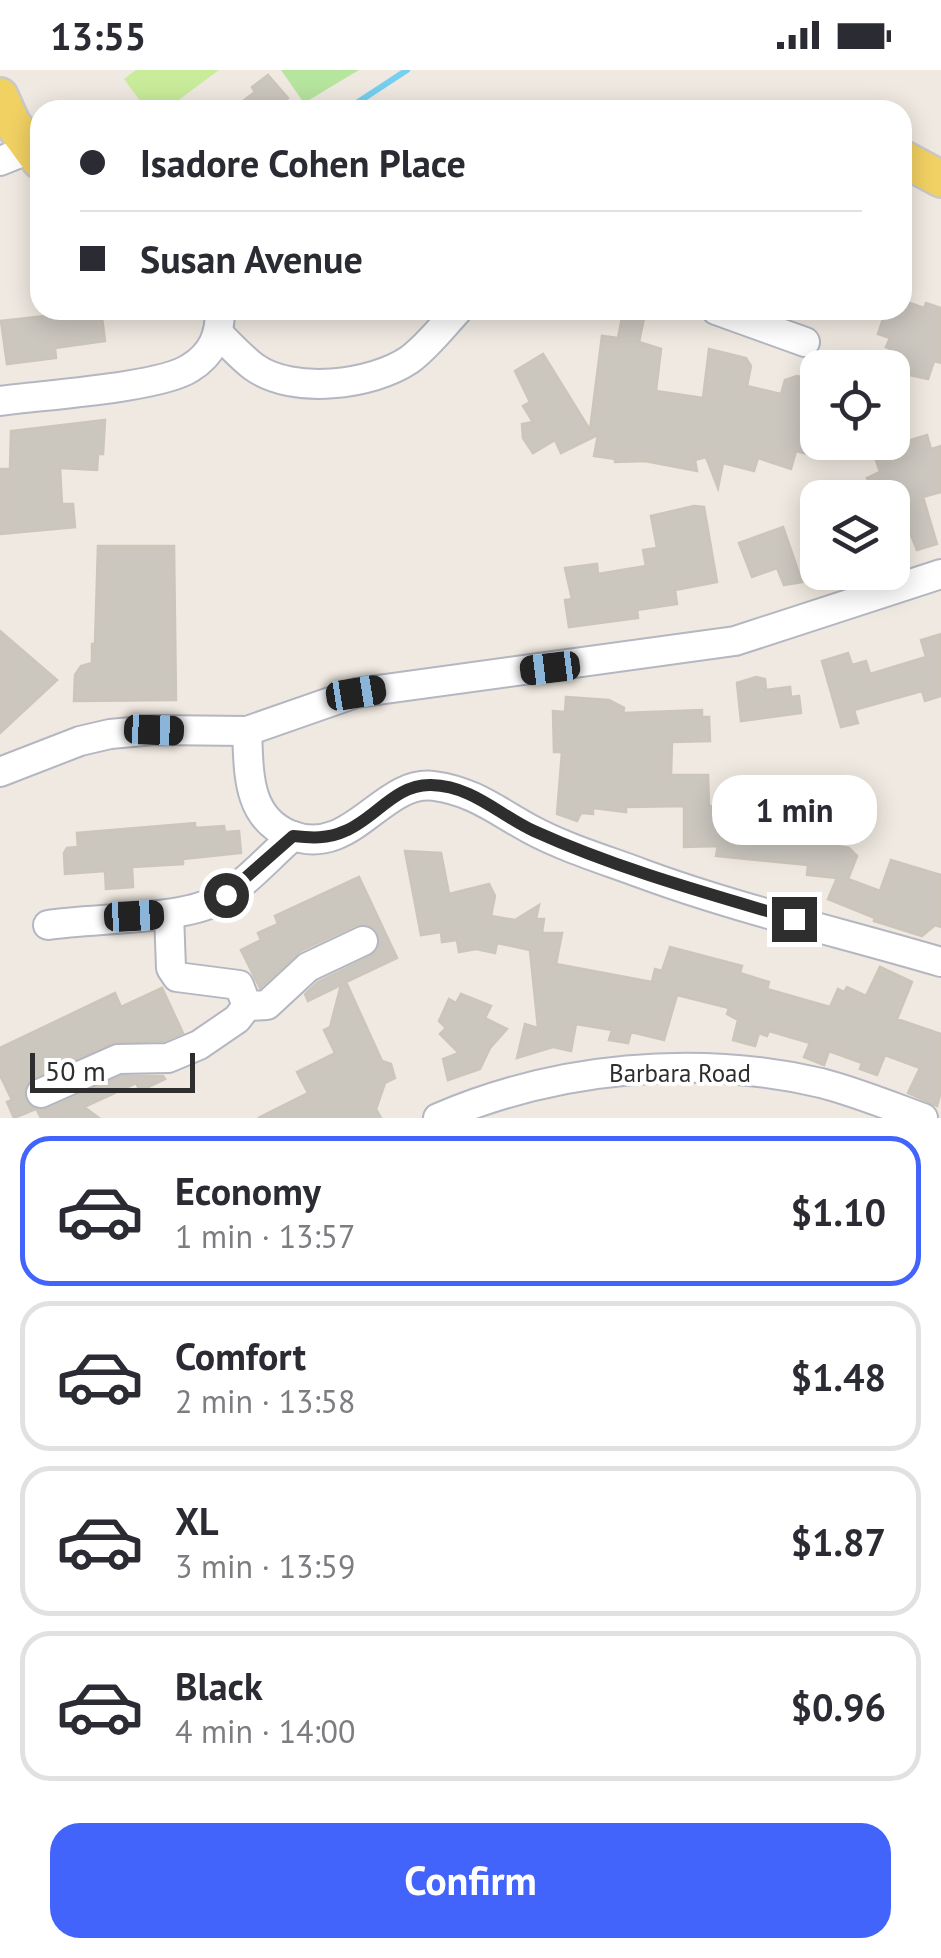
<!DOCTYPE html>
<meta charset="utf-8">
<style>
:root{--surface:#fff;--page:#f2f2f3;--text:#2b2b33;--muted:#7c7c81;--line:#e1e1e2;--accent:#4264fb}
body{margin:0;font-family:"PT Sans",sans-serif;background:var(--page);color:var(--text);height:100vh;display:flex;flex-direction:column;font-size:38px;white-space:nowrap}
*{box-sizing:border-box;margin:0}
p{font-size:32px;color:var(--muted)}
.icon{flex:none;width:55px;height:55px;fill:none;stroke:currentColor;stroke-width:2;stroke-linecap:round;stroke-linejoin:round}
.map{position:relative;height:1048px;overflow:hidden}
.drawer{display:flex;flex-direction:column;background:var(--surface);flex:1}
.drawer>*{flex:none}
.hud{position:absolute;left:30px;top:30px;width:882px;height:220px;border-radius:30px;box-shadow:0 5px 25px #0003;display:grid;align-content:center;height:220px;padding:0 50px;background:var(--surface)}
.fabs{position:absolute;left:800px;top:280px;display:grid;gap:20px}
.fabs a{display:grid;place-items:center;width:110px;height:110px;border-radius:20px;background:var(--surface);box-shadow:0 5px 25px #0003;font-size:50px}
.scale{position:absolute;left:30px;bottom:25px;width:165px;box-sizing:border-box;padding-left:10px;border:5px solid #2e2e2e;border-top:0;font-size:28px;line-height:35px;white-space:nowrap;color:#2e2e2e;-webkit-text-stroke:8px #fff;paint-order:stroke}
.end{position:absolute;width:45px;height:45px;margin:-22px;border:12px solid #2e2e2e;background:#fff;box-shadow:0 0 0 5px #fff}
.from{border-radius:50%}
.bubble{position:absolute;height:70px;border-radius:30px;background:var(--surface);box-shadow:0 5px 25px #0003;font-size:32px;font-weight:600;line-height:70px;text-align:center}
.car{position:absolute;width:30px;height:60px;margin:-30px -15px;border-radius:12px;box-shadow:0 0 8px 2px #0007;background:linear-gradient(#222 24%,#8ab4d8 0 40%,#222 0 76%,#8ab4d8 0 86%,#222 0)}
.hud b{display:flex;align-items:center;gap:35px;height:95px;font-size:38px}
.hud b+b{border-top:2px solid var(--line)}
.hud i{width:25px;height:25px;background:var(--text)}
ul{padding:18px 0 0;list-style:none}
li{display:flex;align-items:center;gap:30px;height:150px;margin:0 20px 15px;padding:0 30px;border:5px solid var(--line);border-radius:30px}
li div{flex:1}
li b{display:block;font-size:38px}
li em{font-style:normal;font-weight:600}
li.selected{border-color:var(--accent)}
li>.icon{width:90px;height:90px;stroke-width:1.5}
.action{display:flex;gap:20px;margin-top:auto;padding:20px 50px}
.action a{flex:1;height:115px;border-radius:30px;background:var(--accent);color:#fff;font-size:40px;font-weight:600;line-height:115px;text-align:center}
.status{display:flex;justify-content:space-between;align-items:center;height:70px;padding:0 50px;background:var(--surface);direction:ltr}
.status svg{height:28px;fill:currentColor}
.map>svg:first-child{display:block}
</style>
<div class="status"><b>13:55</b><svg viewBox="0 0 49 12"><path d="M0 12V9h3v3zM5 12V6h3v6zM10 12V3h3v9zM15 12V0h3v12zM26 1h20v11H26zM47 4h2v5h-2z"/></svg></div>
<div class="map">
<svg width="941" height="1048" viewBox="0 0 941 1048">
<rect width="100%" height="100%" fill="#efe9e1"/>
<!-- green -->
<polygon fill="#b6e59e" points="281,0 359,0 304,33"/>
<!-- pitch -->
<polygon fill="#c9ec9a" points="136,0 219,0 165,40 147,40 124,9"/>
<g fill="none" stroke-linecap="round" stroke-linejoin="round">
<!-- stream -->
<polyline stroke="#75cff0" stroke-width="6" points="346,40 407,0"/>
</g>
<!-- building -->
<g fill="#cbc7bf" stroke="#cbc5ba" stroke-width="2.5">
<polygon points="268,5 288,28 272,40 231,40 255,22 252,17"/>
<polygon points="904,231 924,238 926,233 941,238 941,293 934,291 928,309 892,301 889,298 895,281 886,277 890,268 878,264 886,240 902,240"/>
<polygon points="101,240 105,271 55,278 56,288 7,294 1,251"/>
<polygon points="623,243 644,248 639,272 661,279 656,321 703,328 709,279 746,288 751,296 747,316 781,324 785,310 797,306 818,311 818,364 811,385 796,381 791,399 758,388 754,401 723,393 718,418 706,387 695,390 697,401 645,391 615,392 615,389 594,386 598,365 561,383 555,370 533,383 523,368 522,354 533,352 523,336 530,332 515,301 543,284 590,360 602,266 618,268"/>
<polygon points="105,350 103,384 98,384 97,400 60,398 62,434 73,434 75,457 0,464 0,399 10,399 11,361"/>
<polygon points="927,365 931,379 941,376 941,422 923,427 937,474 917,480 896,428 877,428 867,408 880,402 875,387 882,385 879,373 892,372 892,369 902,366 904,372"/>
<polygon points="694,436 704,437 717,512 675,520 677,534 637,540 638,548 569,557 565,530 572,529 565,498 597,494 598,504 646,496 643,480 657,478 651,446"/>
<polygon points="783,457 802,512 784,515 777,498 752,507 739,473"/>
<polygon points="98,476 174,476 176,630 74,631 75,605 81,596 92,593 92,574 95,574"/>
<polygon points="0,561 57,610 0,663"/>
<polygon points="941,564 941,626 925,631 922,621 854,640 858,653 841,657 822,591 848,583 852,595 866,591 870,604 926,587 921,570"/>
<polygon points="756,607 765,609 766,620 790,617 791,627 799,626 801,643 741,651 737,613"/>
<polygon points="566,627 609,630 624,638 623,643 702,640 702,647 709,647 710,671 672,672 671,705 708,705 709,736 776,745 796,731 794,768 849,778 857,786 848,809 880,821 891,790 941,805 941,857 935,855 922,866 874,851 875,848 828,829 837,808 807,805 808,795 716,786 718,776 684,777 684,736 626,737 626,742 593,738 593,744 581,743 577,751 557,744 562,682 554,682 553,641 565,642"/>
<polygon points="195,753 195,758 224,756 225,762 239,761 241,783 183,789 183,794 132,797 133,817 106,819 105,801 65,804 64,783 67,778 78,777 77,763"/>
<polygon points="405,781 441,783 449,824 489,814 495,826 491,846 515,850 539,835 536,849 544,849 542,863 562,863 556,894 652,912 655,899 662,901 670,877 742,896 740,903 769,912 767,919 830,937 838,919 844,922 847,917 866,926 880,897 912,912 897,949 941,964 941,1021 937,1036 908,1023 920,998 885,985 877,1005 860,999 862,993 829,981 824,995 804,987 810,973 769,961 767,966 759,963 755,976 733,970 738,950 727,944 729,938 677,925 664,970 631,962 628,973 609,970 612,960 576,954 571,981 553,977 517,988 525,954 538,958 530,880 497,873 495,883 476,879 459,882 457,870 442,872 441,862 421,865"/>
<polygon points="359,807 397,888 346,912 382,991 391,994 395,1008 385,1013 376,1039 381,1048 258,1048 308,1023 297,1002 335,983 324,960 330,957 341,915 308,931 305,924 318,912 371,886 380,871 372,856 356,855 300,881 260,918 241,880 261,870 258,863 278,854 275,846"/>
<polygon points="162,918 183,963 164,971 112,973 34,1007 24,1022 26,1031 36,1039 14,1048 7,1032 12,1030 0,1005 0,978 115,923 121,937"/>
<polygon points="461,924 491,936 485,948 507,959 490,978 480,999 448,1010 443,989 459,983 440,964 446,958 439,951 449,929 456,933"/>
<polygon points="122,1006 163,1006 165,1009 140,1021 136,1013 84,1037 99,1048 41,1048 37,1040 48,1039"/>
</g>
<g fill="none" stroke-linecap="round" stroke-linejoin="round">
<!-- minor casing -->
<g stroke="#b4b7c1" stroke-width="32">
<g id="minor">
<polyline points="0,91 30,79"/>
<polyline points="716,240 805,272"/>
<path d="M220,265C231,276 242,288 254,297C293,325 372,315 409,290C427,277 443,256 458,240"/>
<path d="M0,331C42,325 160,318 190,298C213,284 220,265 220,240"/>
<path d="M247,661C249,701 246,747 290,765C352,789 382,709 434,716C473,721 497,741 530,759C565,778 606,790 643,804C738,839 843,863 941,892"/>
<polyline points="0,702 80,671 110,664 154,660 247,661 356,623 735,571 941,504"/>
<path d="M48,855C93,848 179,850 216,831C244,816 269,787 293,766"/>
<polyline points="247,936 267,935 308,897 363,871"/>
<polyline points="41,1023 118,989 168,988 199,975 237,949 247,936 239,915 177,907 171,898 169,844"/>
<path d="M438,1048C556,997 696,984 821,1013C856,1022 890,1036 923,1048"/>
</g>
</g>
<!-- major casing -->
<g stroke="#c9c9c9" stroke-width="40">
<g id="major">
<polyline points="0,26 12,53 40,91"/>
<polyline points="902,88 941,109"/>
</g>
</g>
<!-- minor -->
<use href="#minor" stroke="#fff" stroke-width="28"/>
<!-- major -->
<use href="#major" stroke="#f2d163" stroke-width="35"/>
</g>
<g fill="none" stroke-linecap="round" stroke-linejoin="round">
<!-- route -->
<path stroke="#2e2e2e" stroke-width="12" d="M226,825L293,766C311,768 328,769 345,761C375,749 395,714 431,715C473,716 499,745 534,761C618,799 706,823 794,849"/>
</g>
<g text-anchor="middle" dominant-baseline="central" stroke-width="8" stroke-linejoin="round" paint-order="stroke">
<!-- street labels -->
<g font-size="25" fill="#2e2e2e" stroke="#fff">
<text x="680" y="1003">Barbara Road</text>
</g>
</g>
</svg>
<div class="fabs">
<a><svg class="icon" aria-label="locate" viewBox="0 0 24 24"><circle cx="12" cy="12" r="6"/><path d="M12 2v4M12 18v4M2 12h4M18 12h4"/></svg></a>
<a><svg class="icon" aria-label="layers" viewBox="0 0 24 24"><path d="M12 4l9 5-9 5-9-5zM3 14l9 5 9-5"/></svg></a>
</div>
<div class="scale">50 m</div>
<i class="end from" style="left:226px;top:825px"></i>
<i class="end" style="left:794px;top:849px"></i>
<div class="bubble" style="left:712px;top:705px;width:165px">1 min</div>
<i class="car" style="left:550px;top:598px;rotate:263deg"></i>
<i class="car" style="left:356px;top:623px;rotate:81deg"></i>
<i class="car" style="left:154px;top:660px;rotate:92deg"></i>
<i class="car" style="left:134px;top:846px;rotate:87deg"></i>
<div class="hud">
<b><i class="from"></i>Isadore Cohen Place</b>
<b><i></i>Susan Avenue</b>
</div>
</div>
<section class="drawer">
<ul>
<li class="selected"><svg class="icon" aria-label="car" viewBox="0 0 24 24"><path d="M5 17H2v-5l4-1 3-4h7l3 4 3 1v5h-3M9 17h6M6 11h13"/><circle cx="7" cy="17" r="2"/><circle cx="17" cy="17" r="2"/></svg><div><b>Economy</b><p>1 min · 13:57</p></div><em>$1.10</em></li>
<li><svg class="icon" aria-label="car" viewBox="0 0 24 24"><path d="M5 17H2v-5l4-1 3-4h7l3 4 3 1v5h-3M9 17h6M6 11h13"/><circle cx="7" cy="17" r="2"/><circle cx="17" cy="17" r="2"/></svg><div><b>Comfort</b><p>2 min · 13:58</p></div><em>$1.48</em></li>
<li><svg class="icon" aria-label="car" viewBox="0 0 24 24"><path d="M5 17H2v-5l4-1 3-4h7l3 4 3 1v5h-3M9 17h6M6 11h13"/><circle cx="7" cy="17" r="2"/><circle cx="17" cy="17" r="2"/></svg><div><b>XL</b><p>3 min · 13:59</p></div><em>$1.87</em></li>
<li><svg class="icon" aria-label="car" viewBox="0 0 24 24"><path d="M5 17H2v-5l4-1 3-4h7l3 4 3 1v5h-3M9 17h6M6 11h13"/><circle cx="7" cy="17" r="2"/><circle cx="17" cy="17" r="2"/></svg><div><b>Black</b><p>4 min · 14:00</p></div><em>$0.96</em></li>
</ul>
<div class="action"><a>Confirm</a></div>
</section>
